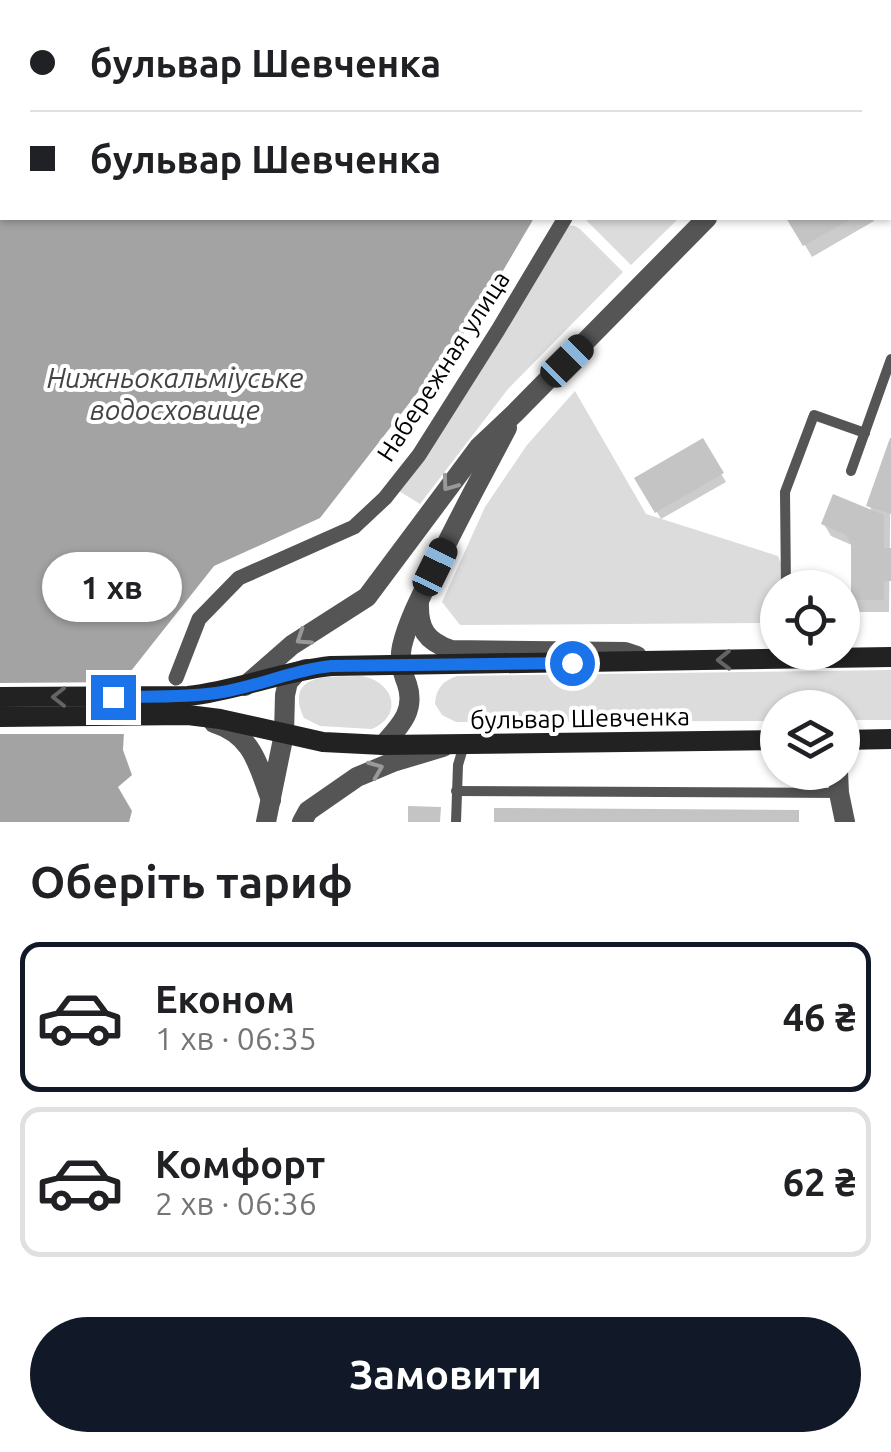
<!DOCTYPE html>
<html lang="uk">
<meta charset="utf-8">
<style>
:root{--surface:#fff;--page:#f6f6f6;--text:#202124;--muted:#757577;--line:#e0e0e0;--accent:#111827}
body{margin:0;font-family:Ubuntu,sans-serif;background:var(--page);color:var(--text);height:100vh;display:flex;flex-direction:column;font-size:38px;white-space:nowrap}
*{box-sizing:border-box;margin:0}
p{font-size:32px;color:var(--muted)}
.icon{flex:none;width:55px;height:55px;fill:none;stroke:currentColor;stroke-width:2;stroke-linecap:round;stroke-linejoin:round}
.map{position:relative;height:822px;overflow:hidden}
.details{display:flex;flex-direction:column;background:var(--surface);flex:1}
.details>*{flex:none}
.hud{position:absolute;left:0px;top:0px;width:892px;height:220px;box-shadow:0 2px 8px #0004;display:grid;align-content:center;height:220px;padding:0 30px;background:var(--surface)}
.controls{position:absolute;left:760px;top:570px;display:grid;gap:20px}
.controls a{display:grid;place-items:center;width:100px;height:100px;border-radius:50%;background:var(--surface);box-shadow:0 2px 8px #0004;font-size:50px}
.end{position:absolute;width:45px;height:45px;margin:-22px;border:12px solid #1a73e8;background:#fff;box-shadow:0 0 0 5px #fff}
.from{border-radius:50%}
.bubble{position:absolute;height:70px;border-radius:35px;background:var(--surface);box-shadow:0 2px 8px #0004;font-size:32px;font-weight:700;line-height:70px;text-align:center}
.car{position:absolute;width:30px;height:60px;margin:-30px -15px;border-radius:12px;box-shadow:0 0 8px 2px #0007;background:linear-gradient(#222 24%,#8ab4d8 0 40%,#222 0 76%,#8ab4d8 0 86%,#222 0)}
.hud b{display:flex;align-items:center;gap:35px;height:95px;font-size:38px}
.hud b+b{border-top:2px solid var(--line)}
.hud i{width:25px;height:25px;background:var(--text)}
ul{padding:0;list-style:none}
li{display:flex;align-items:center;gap:30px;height:150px;margin:0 20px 15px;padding:0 10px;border:5px solid var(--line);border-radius:20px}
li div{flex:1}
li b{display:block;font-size:38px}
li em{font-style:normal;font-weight:700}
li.on{border-color:var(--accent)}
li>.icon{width:90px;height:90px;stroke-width:1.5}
h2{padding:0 30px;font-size:45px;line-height:120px}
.action{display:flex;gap:20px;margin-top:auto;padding:20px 30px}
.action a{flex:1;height:115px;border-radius:60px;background:var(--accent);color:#fff;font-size:40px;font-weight:700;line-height:115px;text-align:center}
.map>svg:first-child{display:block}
</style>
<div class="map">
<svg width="891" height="822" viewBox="0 0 891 822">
<rect width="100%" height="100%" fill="#fff"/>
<!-- green -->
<g fill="#dcdcdc">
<polygon points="584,218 679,218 631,265"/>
<polygon points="566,225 575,226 580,229 623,272 508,389 420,504 399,491"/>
<polygon points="575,391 646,514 778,556 781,563 781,587 778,588 777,623 460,625 442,602 485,507 527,445"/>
<path d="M891,670V720H843L842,708H778L777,721L456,722L442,715L435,704C436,688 443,681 457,676Z"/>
<path d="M362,676C394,682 404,715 372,729L320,726L304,718C283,671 333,677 362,676Z"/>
</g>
<!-- water -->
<polygon fill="#a3a3a3" points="0,0 655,0 654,2 2,2 2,218 534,218 474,320 320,518 214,566 127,676 123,750 132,775 118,787 132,811 129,822 0,822"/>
<!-- pier -->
<polygon fill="#fff" points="132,682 129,734 0,734 0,683"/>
<!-- shadow -->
<g fill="#0003">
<polygon points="789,218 872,218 874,221 812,257"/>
<polygon points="702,441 726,482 661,519 638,479"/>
<polygon points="891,444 889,612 860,612 853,599 854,546 831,536 824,524 873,513 869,505"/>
</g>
<!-- building -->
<g fill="#c4c4c4">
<polygon points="786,218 853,218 803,246"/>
<polygon points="703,438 724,473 655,513 634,478"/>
<polygon points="890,438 891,438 891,514 866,506"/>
<polygon points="833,494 884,515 884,548 891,548 891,581 884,581 884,600 851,600 851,544 846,535 821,524"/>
<polygon points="408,806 441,807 440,822 408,822"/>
<polygon points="494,808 799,810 799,822 494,822"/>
</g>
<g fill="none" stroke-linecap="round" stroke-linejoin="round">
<!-- service -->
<g stroke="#555" stroke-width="10">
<polyline points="851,471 891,359"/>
<polyline points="786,588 785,492 814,415 865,433"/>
<polyline points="456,791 839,793"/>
<polyline points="456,822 458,765 464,745"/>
</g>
<!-- pedestrian -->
<g stroke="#555" stroke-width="15">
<polyline points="700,2 702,0"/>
<polyline points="176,678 199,619 239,578 354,527 385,498 419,455 498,330 565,218"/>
</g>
<!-- minor -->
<polyline stroke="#555" stroke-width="20" points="838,772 839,793 845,822"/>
<!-- tertiary -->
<g stroke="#555" stroke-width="20">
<polyline points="863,2 864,0"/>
<path d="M419,602C418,629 426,641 451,650L625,652L637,656"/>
<polyline points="245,686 292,645 367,597 479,447 515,413 707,218"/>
<path d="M214,723C253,735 258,765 271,800"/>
<path d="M383,745C400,726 416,711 407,684C402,671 399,660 402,646C408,621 421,596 432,574C455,524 482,476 507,428"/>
<polyline points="266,822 284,734 285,695 288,682 297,672 306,669"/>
<polyline points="302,822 308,811 357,777 393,762 443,747"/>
</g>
<!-- secondary -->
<g stroke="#222" stroke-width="20">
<path d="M0,697L188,696C237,691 282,671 331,666L891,657"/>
<polyline points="0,717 188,715 220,719 323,742 383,745 778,740"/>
<polyline points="842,740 891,739"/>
</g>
</g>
<!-- one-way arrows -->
<defs><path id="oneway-chevron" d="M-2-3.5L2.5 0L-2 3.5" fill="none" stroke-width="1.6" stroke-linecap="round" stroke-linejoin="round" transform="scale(2.5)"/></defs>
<g stroke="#999">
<use href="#oneway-chevron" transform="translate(449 484) rotate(126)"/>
<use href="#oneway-chevron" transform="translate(303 638) rotate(147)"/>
<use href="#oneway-chevron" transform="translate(376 769) rotate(-22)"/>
</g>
<g stroke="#646464">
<use href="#oneway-chevron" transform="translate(724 660) rotate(179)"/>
<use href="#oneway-chevron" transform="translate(59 697) rotate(180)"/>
</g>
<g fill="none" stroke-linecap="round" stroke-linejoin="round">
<!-- route -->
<path stroke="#1a73e8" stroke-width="12" d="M113,697C147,696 182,698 216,693C255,688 291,670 331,666L572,663"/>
</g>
<g text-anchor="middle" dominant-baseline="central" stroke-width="8" stroke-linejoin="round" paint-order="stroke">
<!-- street labels -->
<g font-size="25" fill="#000" stroke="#fff">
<text transform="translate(443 366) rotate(-57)">Набережная улица</text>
<text transform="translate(580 718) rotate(-1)">бульвар Шевченка</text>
</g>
<!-- water labels -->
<g font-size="28" font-style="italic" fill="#444" stroke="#fff">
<text x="175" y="377">Нижньокальміуське<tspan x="175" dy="32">водосховище</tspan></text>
</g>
</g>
</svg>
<div class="controls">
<a><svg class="icon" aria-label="locate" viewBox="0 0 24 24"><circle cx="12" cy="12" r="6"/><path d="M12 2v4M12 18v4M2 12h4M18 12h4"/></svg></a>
<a><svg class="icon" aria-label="layers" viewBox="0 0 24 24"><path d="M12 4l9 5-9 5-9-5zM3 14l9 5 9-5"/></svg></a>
</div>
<i class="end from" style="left:572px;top:663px"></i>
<i class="end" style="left:113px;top:697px"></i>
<div class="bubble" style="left:42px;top:552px;width:140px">1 хв</div>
<i class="car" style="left:567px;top:361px;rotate:45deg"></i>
<i class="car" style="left:435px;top:567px;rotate:26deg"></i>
<div class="hud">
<b><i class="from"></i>бульвар Шевченка</b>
<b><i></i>бульвар Шевченка</b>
</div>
</div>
<section class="details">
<h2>Оберіть тариф</h2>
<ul>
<li class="on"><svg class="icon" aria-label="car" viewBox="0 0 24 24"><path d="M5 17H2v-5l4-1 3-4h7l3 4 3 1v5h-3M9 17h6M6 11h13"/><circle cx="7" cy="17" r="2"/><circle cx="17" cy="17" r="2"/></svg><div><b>Економ</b><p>1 хв · 06:35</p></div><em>46 ₴</em></li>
<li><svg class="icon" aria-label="car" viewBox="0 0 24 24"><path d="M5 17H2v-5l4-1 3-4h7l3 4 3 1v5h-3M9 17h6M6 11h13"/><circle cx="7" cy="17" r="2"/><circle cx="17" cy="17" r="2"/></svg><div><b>Комфорт</b><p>2 хв · 06:36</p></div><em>62 ₴</em></li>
</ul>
<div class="action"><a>Замовити</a></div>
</section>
